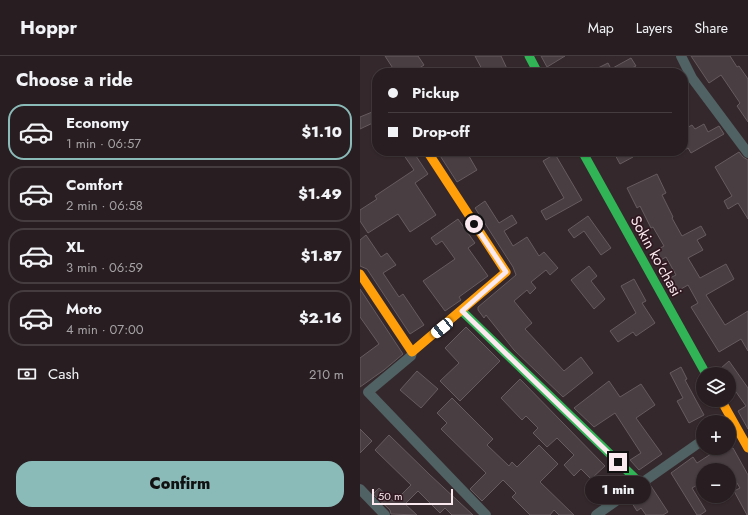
<!DOCTYPE html>
<meta charset="utf-8">
<style>
:root{--surface:#281e21;--page:#342b2e;--text:#f1f3f6;--muted:#a5a2a5;--line:#443c3f;--accent:#8bbbb9}
body{margin:0;font-family:Jost,sans-serif;background:var(--page);color:var(--text);height:100vh;display:flex;flex-direction:column;font-size:15px;white-space:nowrap}
*{box-sizing:border-box;margin:0}
p{font-size:13px;color:var(--muted)}
.icon{flex:none;width:22px;height:22px;fill:none;stroke:currentColor;stroke-width:2;stroke-linecap:round;stroke-linejoin:round}
.map{position:relative;flex:1;overflow:hidden}
.drawer{display:flex;flex-direction:column;background:var(--surface);width:360px}
.drawer>*{flex:none}
.guide{position:absolute;left:12px;top:12px;width:316px;height:88px;border-radius:16px;box-shadow:0 1px 3px #0004,0 0 0 1px var(--line);display:grid;align-content:center;height:88px;padding:0 16px;background:var(--surface)}
.tools{position:absolute;left:336px;top:311px;display:grid;gap:8px}
.tools a{display:grid;place-items:center;width:40px;height:40px;border-radius:50%;background:var(--surface);box-shadow:0 1px 3px #0004,0 0 0 1px var(--line);font-size:20px}
.scale{position:absolute;left:12px;bottom:10px;width:81px;box-sizing:border-box;padding-left:4px;border:2px solid #fae9ee;border-top:0;font-size:11px;line-height:14px;white-space:nowrap;color:#fae9ee;-webkit-text-stroke:3px #301821;paint-order:stroke}
.end{position:absolute;width:18px;height:18px;margin:-9px;border:5px solid #fae9ee;background:#111;box-shadow:0 0 0 2px #111}
.from{border-radius:50%}
.bubble{position:absolute;height:28px;border-radius:14px;background:var(--surface);box-shadow:0 1px 3px #0004,0 0 0 1px var(--line);font-size:13px;font-weight:800;line-height:28px;text-align:center}
.car{position:absolute;width:12px;height:24px;margin:-12px -6px;border-radius:5px;box-shadow:0 0 3px 1px #0007;background:linear-gradient(#fff 24%,#345 0 40%,#fff 0 76%,#345 0 86%,#fff 0)}
.guide b{display:flex;align-items:center;gap:14px;height:38px;font-size:15px}
.guide b+b{border-top:1px solid var(--line)}
.guide i{width:10px;height:10px;background:var(--text)}
ul{padding:0;list-style:none}
li{display:flex;align-items:center;gap:12px;height:56px;margin:0 8px 6px;padding:0 8px;border:2px solid var(--line);border-radius:16px}
li div{flex:1}
li b{display:block;font-size:15px}
li em{font-style:normal;font-weight:800}
li.current{border-color:var(--accent)}
li>.icon{width:36px;height:36px;stroke-width:1.5}
h2{padding:0 16px;font-size:18px;line-height:48px}
.pay{display:flex;align-items:center;gap:10px;height:44px;padding:0 16px;font-size:15px}
.pay p{margin-inline-start:auto}
.action{display:flex;gap:8px;margin-top:auto;padding:8px 16px}
.action a{flex:1;height:46px;border-radius:16px;background:var(--accent);color:#111;font-size:16px;font-weight:800;line-height:46px;text-align:center}
header{display:flex;align-items:center;gap:24px;box-sizing:border-box;height:56px;padding:0 20px;background:var(--surface);border-bottom:1px solid var(--line)}
header strong{font-size:19px}
nav{display:flex;gap:22px;margin-inline-start:auto;font-size:14px}
main{display:flex;flex:1;min-height:0}
.map>svg:first-child{display:block}
</style>
<header>
<strong>Hoppr</strong>
<nav><a>Map</a><a>Layers</a><a>Share</a></nav>
</header>
<main>
<section class="drawer">
<h2>Choose a ride</h2>
<ul>
<li class="current"><svg class="icon" aria-label="car" viewBox="0 0 24 24"><path d="M5 17H2v-5l4-1 3-4h7l3 4 3 1v5h-3M9 17h6M6 11h13"/><circle cx="7" cy="17" r="2"/><circle cx="17" cy="17" r="2"/></svg><div><b>Economy</b><p>1 min · 06:57</p></div><em>$1.10</em></li>
<li><svg class="icon" aria-label="car" viewBox="0 0 24 24"><path d="M5 17H2v-5l4-1 3-4h7l3 4 3 1v5h-3M9 17h6M6 11h13"/><circle cx="7" cy="17" r="2"/><circle cx="17" cy="17" r="2"/></svg><div><b>Comfort</b><p>2 min · 06:58</p></div><em>$1.49</em></li>
<li><svg class="icon" aria-label="car" viewBox="0 0 24 24"><path d="M5 17H2v-5l4-1 3-4h7l3 4 3 1v5h-3M9 17h6M6 11h13"/><circle cx="7" cy="17" r="2"/><circle cx="17" cy="17" r="2"/></svg><div><b>XL</b><p>3 min · 06:59</p></div><em>$1.87</em></li>
<li><svg class="icon" aria-label="car" viewBox="0 0 24 24"><path d="M5 17H2v-5l4-1 3-4h7l3 4 3 1v5h-3M9 17h6M6 11h13"/><circle cx="7" cy="17" r="2"/><circle cx="17" cy="17" r="2"/></svg><div><b>Moto</b><p>4 min · 07:00</p></div><em>$2.16</em></li>
</ul>
<div class="pay"><svg class="icon" aria-label="cash" viewBox="0 0 24 24"><path d="M3 7h18v10H3z"/><circle cx="12" cy="12" r="2"/></svg>Cash<p>210 m</p></div>
<div class="action"><a>Confirm</a></div>
</section>
<div class="map">
<svg width="388" height="459" viewBox="0 0 388 459">
<rect width="100%" height="100%" fill="#35282c"/>
<!-- building -->
<g fill="#493e42" stroke="#665b5f">
<polygon points="25,0 58,0 64,9 52,17 36,17"/>
<polygon points="115,0 141,0 149,17 124,17"/>
<polygon points="181,0 205,0 187,11"/>
<polygon points="331,0 370,0 377,11 379,10 388,23 388,66 377,50 380,47 361,19 349,27"/>
<polygon points="271,2 276,10 262,17 228,17 248,7 251,13"/>
<polygon points="17,54 17,65 0,73 0,61"/>
<polygon points="344,68 348,76 359,70 364,78 331,97 328,92 323,95 323,74 332,69 335,73"/>
<polygon points="41,95 59,95 59,98 56,100 68,118 55,127 76,159 50,176 38,158 8,177 0,165 0,154 17,143 15,140 54,114"/>
<polygon points="77,95 106,95 117,114 97,126"/>
<polygon points="253,95 269,95 273,101 260,108"/>
<polygon points="379,96 383,101 388,104 388,163 378,147 368,153 364,145 372,140 355,111"/>
<polygon points="195,98 222,144 186,164 181,155 204,142 183,105"/>
<polygon points="297,118 306,137 302,139 313,161 312,162 322,180 341,170 346,179 337,184 343,194 328,202 340,222 366,208 374,223 346,239 365,269 388,255 388,295 381,283 359,296 331,251 338,247 328,229 314,237 306,224 316,219 306,201 299,205 293,196 304,190 293,171 291,172 280,150 277,152 267,132"/>
<polygon points="125,145 139,167 152,159 157,167 144,175 153,190 167,181 179,200 184,196 198,212 190,219 186,214 171,226 176,232 170,238 167,234 154,245 172,267 165,273 204,315 221,301 233,317 203,341 154,294 126,259 124,262 118,254 118,251 156,219 153,211 115,152"/>
<polygon points="228,160 251,192 241,199 224,175 214,182 208,174"/>
<polygon points="98,163 115,187 108,192 128,220 99,241 101,244 85,255 63,225 95,203 82,185 76,189 71,182"/>
<polygon points="6,179 21,201 27,197 36,209 23,217 39,241 43,238 64,269 50,278 7,213 0,210 0,184"/>
<polygon points="229,210 237,220 231,225 245,243 234,253 211,224"/>
<polygon points="274,223 286,245 282,247 295,267 276,280 273,276 258,286 250,275 276,257 261,230"/>
<polygon points="0,233 43,298 24,314 0,331 0,302 19,288 0,261"/>
<polygon points="106,271 140,305 100,345 80,325 99,307 85,292"/>
<polygon points="369,305 388,332 388,373 378,355 386,350 369,326 369,318 363,318 360,313"/>
<polygon points="321,311 327,323 325,324 344,359 329,367 317,345 323,342 310,317"/>
<polygon points="57,315 78,333 61,352 40,334"/>
<polygon points="160,323 245,410 231,423 221,413 214,420 204,409 214,399 197,382 187,391 173,377 178,372 166,360 162,364 141,342"/>
<polygon points="249,325 260,341 281,328 295,349 276,362 302,398 279,414 270,404 281,397 255,357 234,371 214,352"/>
<polygon points="92,342 133,383 127,389 149,410 152,406 157,411 179,389 198,408 180,426 214,459 199,459 194,454 190,459 170,459 152,441 156,437 143,424 122,445 110,433 126,417 81,373 87,367 77,357"/>
<polygon points="0,373 12,385 0,397"/>
<polygon points="29,379 69,418 113,459 92,459 85,452 80,457 58,435 45,448 57,459 31,458 30,454 13,438 19,432 34,446 51,429 15,394"/>
<polygon points="352,392 373,392 388,419 388,459 387,459 374,435 380,432 369,414 343,414 343,426 332,432 346,455 340,459 337,459 311,417 333,401 337,407 354,396"/>
<polygon points="291,430 308,456 303,459 286,459 281,452 277,455 270,444"/>
</g>
<g fill="none" stroke-linecap="round" stroke-linejoin="round">
<!-- street -->
<g stroke="#506263" stroke-width="10">
<polyline points="321,0 332,22 388,97"/>
<polyline points="52,296 51,300 8,336 126,459"/>
<polyline points="0,433 25,459"/>
<polyline points="236,459 343,384"/>
</g>
<!-- fast -->
<g stroke="#30b455" stroke-width="9">
<polyline points="169,0 178,17"/>
<polyline points="222,95 346,318"/>
<polyline points="102,255 281,428"/>
</g>
<!-- slow -->
<g stroke="#ff9f0a" stroke-width="9">
<polyline points="0,218 52,296 146,216 67,95"/>
<polyline points="361,344 388,392"/>
</g>
</g>
<g fill="none" stroke-linecap="round" stroke-linejoin="round">
<!-- route -->
<polyline stroke="#fae9ee" stroke-width="5" points="114,168 146,216 102,255 258,406"/>
</g>
<g text-anchor="middle" dominant-baseline="central" stroke-width="3.5" stroke-linejoin="round" paint-order="stroke">
<!-- street labels -->
<g font-size="15" fill="#fae9ee" stroke="#301821">
<text transform="translate(296 200) rotate(61)">Sokin ko'chasi</text>
</g>
</g>
</svg>
<div class="tools">
<a><svg class="icon" aria-label="layers" viewBox="0 0 24 24"><path d="M12 4l9 5-9 5-9-5zM3 14l9 5 9-5"/></svg></a>
<a>+</a>
<a>−</a>
</div>
<div class="scale">50 m</div>
<i class="end from" style="left:114px;top:168px"></i>
<i class="end" style="left:258px;top:406px"></i>
<div class="bubble" style="left:225px;top:420px;width:66px">1 min</div>
<i class="car" style="left:82px;top:272px;rotate:231deg"></i>
<div class="guide">
<b><i class="from"></i>Pickup</b>
<b><i></i>Drop-off</b>
</div>
</div>
</main>
